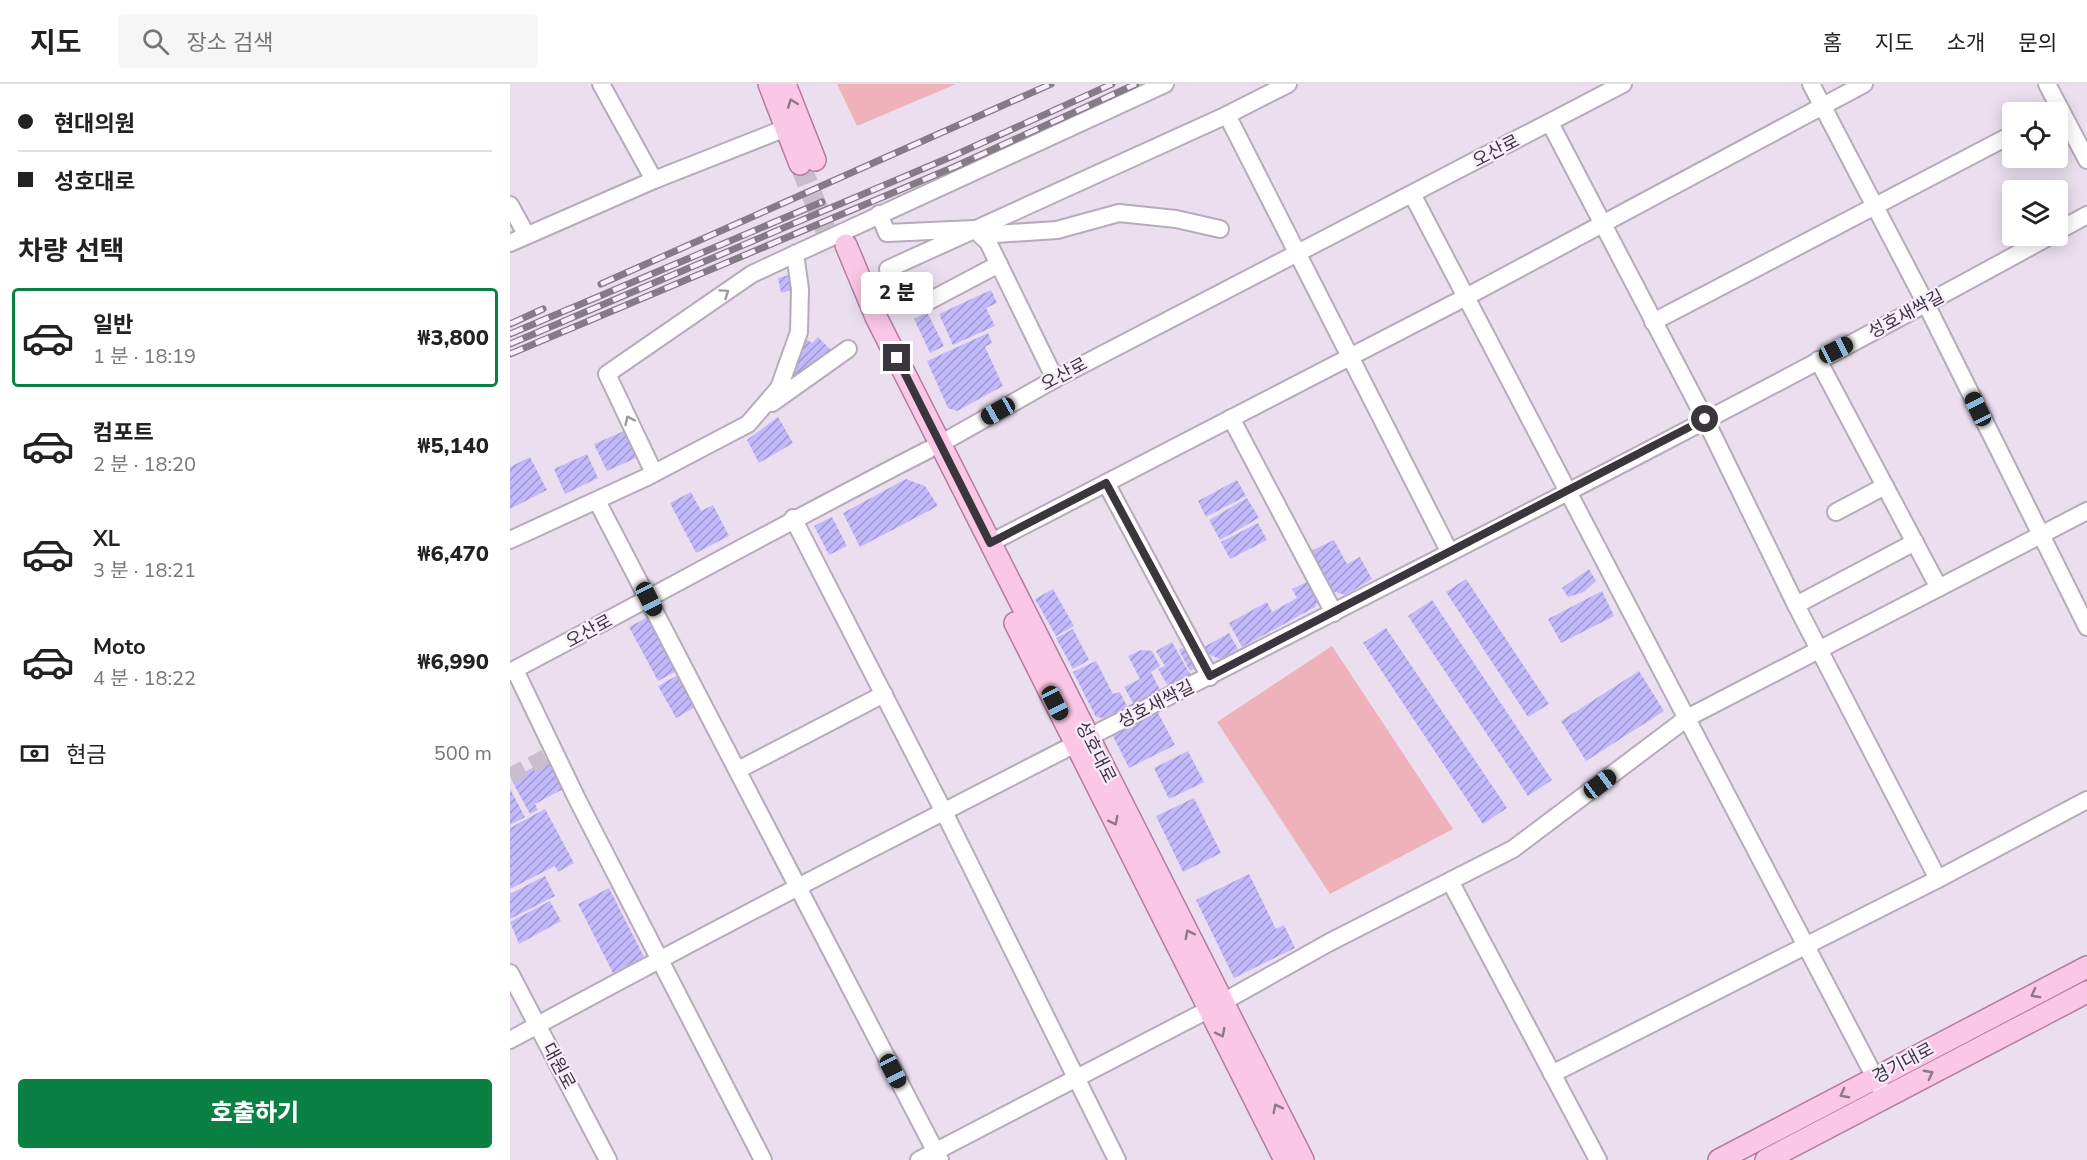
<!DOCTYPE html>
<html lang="ko">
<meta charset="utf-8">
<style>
:root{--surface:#fff;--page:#f6f6f6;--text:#222;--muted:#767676;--line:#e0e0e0;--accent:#0b8043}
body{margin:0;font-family:"Nunito Sans","Noto Sans KR",sans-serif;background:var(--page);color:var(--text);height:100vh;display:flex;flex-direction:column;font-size:22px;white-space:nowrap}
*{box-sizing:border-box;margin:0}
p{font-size:20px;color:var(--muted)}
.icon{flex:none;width:33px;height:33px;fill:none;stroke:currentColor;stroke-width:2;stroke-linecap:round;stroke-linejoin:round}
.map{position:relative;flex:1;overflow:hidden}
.drawer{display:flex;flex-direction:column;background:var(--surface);width:510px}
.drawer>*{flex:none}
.guide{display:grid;align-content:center;height:132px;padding:0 18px;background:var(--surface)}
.buttons{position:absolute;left:1492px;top:18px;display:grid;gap:12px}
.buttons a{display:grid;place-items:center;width:66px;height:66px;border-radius:6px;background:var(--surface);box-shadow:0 3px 15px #0003;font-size:30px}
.end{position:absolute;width:27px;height:27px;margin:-14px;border:8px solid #3b363d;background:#fff;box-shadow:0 0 0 3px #fff}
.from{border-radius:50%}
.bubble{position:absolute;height:42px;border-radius:6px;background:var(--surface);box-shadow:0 3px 15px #0003;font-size:20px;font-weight:800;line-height:42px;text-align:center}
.car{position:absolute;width:18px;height:36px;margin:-18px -9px;border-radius:8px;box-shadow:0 0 4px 2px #0007;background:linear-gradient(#222 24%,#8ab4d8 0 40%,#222 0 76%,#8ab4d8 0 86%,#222 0)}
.guide b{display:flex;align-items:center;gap:21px;height:57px;font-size:22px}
.guide b+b{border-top:2px solid var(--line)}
.guide i{width:15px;height:15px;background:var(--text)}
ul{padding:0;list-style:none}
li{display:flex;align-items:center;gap:18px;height:99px;margin:0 12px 9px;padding:0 6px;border:3px solid transparent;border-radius:6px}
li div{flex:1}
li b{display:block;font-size:22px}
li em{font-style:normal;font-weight:800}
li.on{border-color:var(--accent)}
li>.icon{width:54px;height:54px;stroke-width:1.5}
h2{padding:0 18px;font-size:27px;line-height:72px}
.pay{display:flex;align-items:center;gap:15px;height:66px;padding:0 18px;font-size:22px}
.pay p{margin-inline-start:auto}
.action{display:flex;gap:12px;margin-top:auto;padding:12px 18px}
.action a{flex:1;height:69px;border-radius:6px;background:var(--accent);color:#fff;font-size:24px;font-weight:800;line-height:69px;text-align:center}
header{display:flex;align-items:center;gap:36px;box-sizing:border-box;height:84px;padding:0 30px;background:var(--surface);border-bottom:2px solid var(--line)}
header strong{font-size:28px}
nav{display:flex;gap:33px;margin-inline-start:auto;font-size:21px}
.search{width:420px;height:54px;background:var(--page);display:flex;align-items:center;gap:15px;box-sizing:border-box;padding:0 21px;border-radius:6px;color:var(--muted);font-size:22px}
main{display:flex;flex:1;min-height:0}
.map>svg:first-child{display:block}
</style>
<header>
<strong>지도</strong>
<div class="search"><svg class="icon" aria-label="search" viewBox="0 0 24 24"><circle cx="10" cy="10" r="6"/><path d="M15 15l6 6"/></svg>장소 검색</div>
<nav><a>홈</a><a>지도</a><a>소개</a><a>문의</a></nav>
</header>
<main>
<section class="drawer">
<div class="guide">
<b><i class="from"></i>현대의원</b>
<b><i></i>성호대로</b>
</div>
<h2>차량 선택</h2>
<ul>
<li class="on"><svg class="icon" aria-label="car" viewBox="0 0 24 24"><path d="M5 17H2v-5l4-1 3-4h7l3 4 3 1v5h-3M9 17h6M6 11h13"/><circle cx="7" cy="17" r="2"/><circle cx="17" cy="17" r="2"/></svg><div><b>일반</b><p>1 분 · 18:19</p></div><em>₩3,800</em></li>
<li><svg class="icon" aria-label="car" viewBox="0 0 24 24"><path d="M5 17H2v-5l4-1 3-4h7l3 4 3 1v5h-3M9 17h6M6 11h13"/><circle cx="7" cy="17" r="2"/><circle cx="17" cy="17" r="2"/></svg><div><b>컴포트</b><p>2 분 · 18:20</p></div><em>₩5,140</em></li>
<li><svg class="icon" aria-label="car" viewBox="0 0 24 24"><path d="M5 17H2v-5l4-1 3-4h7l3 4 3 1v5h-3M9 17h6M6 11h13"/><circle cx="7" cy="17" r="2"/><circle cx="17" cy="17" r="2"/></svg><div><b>XL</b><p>3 분 · 18:21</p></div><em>₩6,470</em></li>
<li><svg class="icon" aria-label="car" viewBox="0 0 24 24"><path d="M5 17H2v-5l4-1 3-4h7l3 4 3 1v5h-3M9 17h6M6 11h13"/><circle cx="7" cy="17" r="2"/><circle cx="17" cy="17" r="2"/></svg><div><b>Moto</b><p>4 분 · 18:22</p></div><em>₩6,990</em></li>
</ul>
<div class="pay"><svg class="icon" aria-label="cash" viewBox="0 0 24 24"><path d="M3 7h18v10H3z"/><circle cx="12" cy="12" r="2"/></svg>현금<p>500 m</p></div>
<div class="action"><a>호출하기</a></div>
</section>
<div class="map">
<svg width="1577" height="1076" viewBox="0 0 1577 1076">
<defs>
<pattern id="building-hatch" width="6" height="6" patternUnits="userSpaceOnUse" patternTransform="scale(1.5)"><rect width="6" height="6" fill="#c2b9fc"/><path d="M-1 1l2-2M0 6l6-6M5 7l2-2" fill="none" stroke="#9f97cd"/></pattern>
</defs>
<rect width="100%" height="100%" fill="#ebdfef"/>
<!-- pitch -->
<g fill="#efb1ba">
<polygon points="327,0 446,0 347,42"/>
<polygon points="822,562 943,745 820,810 707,638"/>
</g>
<!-- building -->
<g fill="url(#building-hatch)">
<polygon points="279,191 282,206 271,209 268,194"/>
<polygon points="481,206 487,219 476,224 485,242 443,261 429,230"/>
<polygon points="417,228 434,262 420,269 404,235"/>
<polygon points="478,249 482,259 475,263 493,302 447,327 438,324 417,277"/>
<polygon points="308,253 324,269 280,299 277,296 296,255 302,259"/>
<polygon points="268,333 283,359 249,379 237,356"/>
<polygon points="114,347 126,374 97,387 84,360"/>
<polygon points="77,370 88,394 55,410 44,385"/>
<polygon points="20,373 37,406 0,425 0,383"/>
<polygon points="396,395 415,402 428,422 350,463 333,429"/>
<polygon points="727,396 736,412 696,433 688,417"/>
<polygon points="181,408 191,427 203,421 219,452 186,469 160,419"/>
<polygon points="737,414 749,434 710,456 699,436"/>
<polygon points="322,433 337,462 319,471 304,442"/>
<polygon points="748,439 757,456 720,475 711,458"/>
<polygon points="824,456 837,480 850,473 862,495 835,511 822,507 801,467"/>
<polygon points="1079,485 1086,497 1074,508 1058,513 1052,504"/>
<polygon points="956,495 1039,620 1018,633 936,508"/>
<polygon points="801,496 810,514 805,523 732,563 719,539 757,518 762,528 787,514 782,505"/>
<polygon points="543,505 564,542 546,552 525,515"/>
<polygon points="1092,507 1104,532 1051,559 1038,535"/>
<polygon points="922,516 1042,696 1018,712 898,532"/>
<polygon points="140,532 169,586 148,597 119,543"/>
<polygon points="876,544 997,724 973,740 853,559"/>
<polygon points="563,545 579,576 563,585 546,554"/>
<polygon points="719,549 728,565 710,575 700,571 694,563"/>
<polygon points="662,558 680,590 658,602 648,585 655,582 646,567"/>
<polygon points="678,561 687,577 685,584 680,587 669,566"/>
<polygon points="631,566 642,567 650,582 641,588 650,606 623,619 614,603 630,595 618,572"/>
<polygon points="586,577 603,610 610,608 617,622 594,634 586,633 563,588"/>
<polygon points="1129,587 1154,627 1076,677 1051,637"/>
<polygon points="170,590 187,622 166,634 148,602"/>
<polygon points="647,627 665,661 619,684 602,650"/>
<polygon points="678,667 694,698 659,715 644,684"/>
<polygon points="40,675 55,704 25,720 28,726 20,730 1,695"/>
<polygon points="0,705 15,733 0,741"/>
<polygon points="684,714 711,769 673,788 646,732"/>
<polygon points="35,725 64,779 48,788 45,782 0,805 0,744"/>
<polygon points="739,790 766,845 774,841 785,864 724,894 686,816"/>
<polygon points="35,792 45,812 0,835 0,810"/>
<polygon points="99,804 134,873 103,889 68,820"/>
<polygon points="40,817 51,837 9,860 0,838"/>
</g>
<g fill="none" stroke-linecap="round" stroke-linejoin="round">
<!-- minor-tunnel -->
<polyline stroke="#c8bdcb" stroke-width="16" stroke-dasharray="16 8" stroke-linecap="butt" points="0,692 45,668"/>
<!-- major-tunnel -->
<polyline stroke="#c8bdcb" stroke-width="21" stroke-dasharray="21 10" stroke-linecap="butt" points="290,80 324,167"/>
<!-- minor casing -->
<g stroke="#b7abbb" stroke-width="20">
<g id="minor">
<polyline points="1301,0 1416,220 1577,543"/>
<polyline points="1537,0 1577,76"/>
<polyline points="717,31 939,467"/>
<polyline points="1040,39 1195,335 1286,521 1428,795"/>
<polyline points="144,96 276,44"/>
<polyline points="902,110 1371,1005"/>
<polyline points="0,121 16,150"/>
<polyline points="369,130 377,149 464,145 485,150 547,146 609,129 666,135 710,145"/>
<polyline points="465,146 478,158 545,295"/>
<polyline points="1548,147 1577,131"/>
<polyline points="0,159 144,96 91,0"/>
<polyline points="378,185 717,31 778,0"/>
<polyline points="419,217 489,180"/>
<polyline points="1143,238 1503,50"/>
<polyline points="1308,276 1429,504"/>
<polyline points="262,319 338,265"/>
<polyline points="721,334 824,529"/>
<polyline points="430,360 545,295 1113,0"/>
<polyline points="144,389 97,290 242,190 285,170"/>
<polyline points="596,399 700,593"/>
<polyline points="87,417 430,1076"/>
<polyline points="1326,428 1375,402"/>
<polyline points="283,434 434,728 607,1076"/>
<polyline points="0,456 137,393 238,340 269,304 289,248 290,205 285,170 655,0"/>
<polyline points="480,459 956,213 1354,0"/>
<polyline points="1286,521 1405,458"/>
<polyline points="5,586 67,715 253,1076"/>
<path d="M0,588C139,515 277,438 418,366"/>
<polyline points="228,686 374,610"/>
<polyline points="940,797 1088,1076"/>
<polyline points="0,889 98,1076"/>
<path d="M0,956C509,680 1033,431 1540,152"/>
<polyline points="1042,990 1428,795 1577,716"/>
<polyline points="409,1076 713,918 820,858 1003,765 1177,634 1577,427"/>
</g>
</g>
<!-- major casing -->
<g stroke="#b57ca0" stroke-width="24">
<g id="major">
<polyline points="259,0 290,80"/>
<polyline points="275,0 305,76"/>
<polyline points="336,161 366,233 793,1076"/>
<polyline points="505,539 775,1076"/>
<polyline points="1209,1076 1577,883"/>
<polyline points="1256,1076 1577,908"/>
</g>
</g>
<!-- minor -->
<use href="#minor" stroke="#fff" stroke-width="16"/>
<!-- major -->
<use href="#major" stroke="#fac7e6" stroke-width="21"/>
<!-- rail casing -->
<g stroke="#837b86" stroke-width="7">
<g id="rail">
<polyline points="91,200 541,0"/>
<polyline points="0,240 33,225"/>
<polyline points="0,250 312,118"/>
<polyline points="0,260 443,72 602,0"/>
<polyline points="0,270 444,83 626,0"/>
</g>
</g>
<!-- rail -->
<use href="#rail" stroke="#f8ecfd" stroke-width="4.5" stroke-dasharray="14" stroke-linecap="butt"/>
</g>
<!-- one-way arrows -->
<defs><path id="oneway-chevron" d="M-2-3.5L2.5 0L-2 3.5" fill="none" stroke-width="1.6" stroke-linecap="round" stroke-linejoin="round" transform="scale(1.5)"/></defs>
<g stroke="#917789">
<use href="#oneway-chevron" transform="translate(282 19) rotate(-111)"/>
<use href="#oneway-chevron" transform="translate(604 737) rotate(63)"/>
<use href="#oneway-chevron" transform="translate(679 850) rotate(-117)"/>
<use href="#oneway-chevron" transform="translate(1525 910) rotate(152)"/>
<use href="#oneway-chevron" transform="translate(711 949) rotate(63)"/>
<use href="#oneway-chevron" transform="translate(1419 990) rotate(-28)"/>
<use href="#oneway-chevron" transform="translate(1334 1010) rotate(152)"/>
<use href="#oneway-chevron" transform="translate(767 1024) rotate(-117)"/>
</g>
<g stroke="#9d9a9e">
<use href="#oneway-chevron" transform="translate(215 209) rotate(-34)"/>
<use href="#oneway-chevron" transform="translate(119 336) rotate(-115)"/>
</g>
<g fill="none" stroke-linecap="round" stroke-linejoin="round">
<!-- route -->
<polyline stroke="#3b363d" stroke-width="8" points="387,274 480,459 596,399 700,592 1195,335"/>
</g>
<g text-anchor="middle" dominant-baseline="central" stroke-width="4.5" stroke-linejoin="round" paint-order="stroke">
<!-- street labels -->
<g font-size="18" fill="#3b363d" stroke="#f8ecfd">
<text transform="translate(986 67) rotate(-27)">오산로</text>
<text transform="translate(1396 230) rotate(-28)">성호새싹길</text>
<text transform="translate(554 290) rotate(-28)">오산로</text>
<text transform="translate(79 547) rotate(-28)">오산로</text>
<text transform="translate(646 620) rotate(-27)">성호새싹길</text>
<text transform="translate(586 668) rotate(63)">성호대로</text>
<text transform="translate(1393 979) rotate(-28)">경기대로</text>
<text transform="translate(49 982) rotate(62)">대원로</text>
</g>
</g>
</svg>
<div class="buttons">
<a><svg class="icon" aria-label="locate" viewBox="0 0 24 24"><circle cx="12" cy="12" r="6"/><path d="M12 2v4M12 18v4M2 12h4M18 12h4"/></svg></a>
<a><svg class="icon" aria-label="layers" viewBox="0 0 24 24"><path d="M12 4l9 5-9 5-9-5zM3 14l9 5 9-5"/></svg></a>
</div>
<i class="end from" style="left:1195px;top:335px"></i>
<i class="end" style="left:387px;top:274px"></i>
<div class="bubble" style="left:351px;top:188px;width:72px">2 분</div>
<i class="car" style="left:1326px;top:266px;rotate:63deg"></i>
<i class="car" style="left:1468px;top:325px;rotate:334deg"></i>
<i class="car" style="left:488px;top:327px;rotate:241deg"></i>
<i class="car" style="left:139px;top:515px;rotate:153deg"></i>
<i class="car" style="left:545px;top:619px;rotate:153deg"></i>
<i class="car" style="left:1090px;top:700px;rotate:53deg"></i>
<i class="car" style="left:383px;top:987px;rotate:153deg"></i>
</div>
</main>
